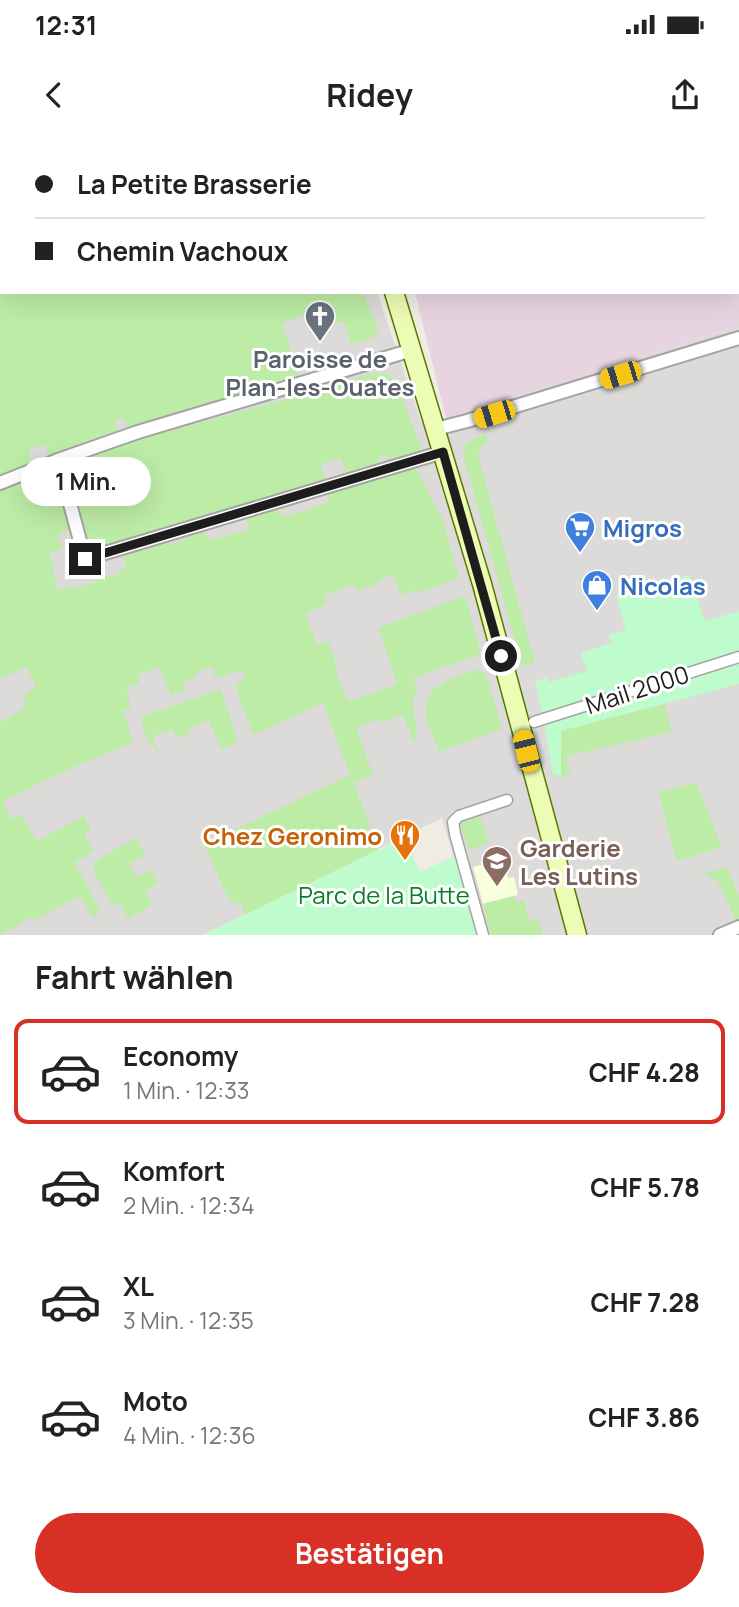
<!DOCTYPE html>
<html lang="de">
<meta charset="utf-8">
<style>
:root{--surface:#fff;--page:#f6f6f6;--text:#222;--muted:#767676;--line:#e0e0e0;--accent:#d93025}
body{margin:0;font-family:Manrope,sans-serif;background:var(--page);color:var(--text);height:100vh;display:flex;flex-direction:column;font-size:26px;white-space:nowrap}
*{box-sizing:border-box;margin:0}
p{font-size:23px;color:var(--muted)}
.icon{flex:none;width:38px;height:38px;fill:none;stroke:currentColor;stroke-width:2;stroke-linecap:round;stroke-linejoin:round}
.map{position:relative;height:795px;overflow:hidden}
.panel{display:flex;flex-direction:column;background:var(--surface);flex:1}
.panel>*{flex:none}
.guide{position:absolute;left:0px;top:0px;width:740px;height:154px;box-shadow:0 7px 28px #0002;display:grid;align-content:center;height:154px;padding:0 35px;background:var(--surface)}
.end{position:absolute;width:32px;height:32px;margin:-16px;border:9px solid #1d1d1d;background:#fff;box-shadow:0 0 0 4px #fff}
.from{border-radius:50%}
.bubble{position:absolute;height:49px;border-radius:24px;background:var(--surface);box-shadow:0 7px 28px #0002;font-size:23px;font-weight:700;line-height:49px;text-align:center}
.car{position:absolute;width:21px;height:42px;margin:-21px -10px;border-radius:9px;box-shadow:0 0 5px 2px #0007;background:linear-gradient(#f5c518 24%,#345 0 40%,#f5c518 0 76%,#345 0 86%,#f5c518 0)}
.guide b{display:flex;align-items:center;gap:24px;height:66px;font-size:26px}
.guide b+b{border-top:2px solid var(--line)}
.guide i{width:18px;height:18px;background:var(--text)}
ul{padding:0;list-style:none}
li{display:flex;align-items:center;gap:21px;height:105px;margin:0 14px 10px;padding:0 21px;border:4px solid transparent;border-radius:14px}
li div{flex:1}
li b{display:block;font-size:26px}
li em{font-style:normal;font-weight:700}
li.current{border-color:var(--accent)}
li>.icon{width:63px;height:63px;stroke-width:1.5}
h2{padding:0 35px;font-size:32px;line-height:84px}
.cta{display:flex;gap:14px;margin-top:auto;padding:14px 35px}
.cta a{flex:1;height:80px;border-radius:42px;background:var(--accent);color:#fff;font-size:28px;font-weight:700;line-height:80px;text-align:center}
.status{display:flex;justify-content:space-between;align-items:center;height:49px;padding:0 35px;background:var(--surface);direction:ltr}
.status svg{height:19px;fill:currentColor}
header{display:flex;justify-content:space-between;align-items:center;height:91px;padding:0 35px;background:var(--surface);font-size:32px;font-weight:700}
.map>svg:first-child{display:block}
</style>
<div class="status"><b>12:31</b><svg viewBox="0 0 49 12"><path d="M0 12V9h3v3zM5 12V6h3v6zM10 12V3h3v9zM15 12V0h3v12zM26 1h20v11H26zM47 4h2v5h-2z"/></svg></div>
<header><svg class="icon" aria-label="back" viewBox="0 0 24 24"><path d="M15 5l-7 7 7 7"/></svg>Ridey<svg class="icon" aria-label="share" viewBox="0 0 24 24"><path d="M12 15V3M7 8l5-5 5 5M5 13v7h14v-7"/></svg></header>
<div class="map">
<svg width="739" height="795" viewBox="0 0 739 795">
<rect width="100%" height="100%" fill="#efede3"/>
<!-- residential -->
<polygon fill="#dcdbda" points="0,0 326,0 326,2 2,2 2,152 377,152 422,284 446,279 739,186 739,795 476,795 442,678 203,795 0,795"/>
<!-- industrial -->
<polygon fill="#e8d4e1" points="378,0 739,0 739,186 446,279 415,152 738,152 738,2 379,2"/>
<!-- education -->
<polygon fill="#f9ffdc" points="508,718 509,721 504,723 508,738 514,737 518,755 483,764 473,727"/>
<!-- grass -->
<g fill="#bdeca6">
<polygon points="7,0 301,0 301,2 8,2"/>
<polygon points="0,115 2,115 2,152 363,152 378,190 375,197 351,204 344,181 330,184 327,183 323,170 282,182 299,240 227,259 128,288 124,278 116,281 118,290 49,315 45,304 29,310 30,323 0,335"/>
<polygon points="377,232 389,235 397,243 422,311 394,320 382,314 377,324 345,332 341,318 321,324 325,340 90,411 67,325 147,297 301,255"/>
<path d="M486,294L488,301L481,306L478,315L535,523L522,526L463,314C465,298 473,299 486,294Z"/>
<polygon points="415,327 443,380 459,438 419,453 417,449 401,455 393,435 377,441 378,444 357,451 354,444 324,455 327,464 305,474 318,505 328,501 338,530 336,532 348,562 397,544 378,488 465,456 481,514 413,538 417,549 413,562 417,598 413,602 403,575 381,583 379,579 356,587 373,635 354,643 378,710 245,775 241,764 230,762 204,704 350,635 323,563 253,595 236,548 238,543 245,540 241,530 216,539 212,527 196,533 197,537 182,542 185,550 171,555 160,527 137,535 140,543 126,548 131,567 123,571 133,602 58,634 3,661 11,679 21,675 37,701 84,676 91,689 84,694 94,711 75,723 100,769 96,777 93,778 80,756 34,781 32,777 0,795 0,583 23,569 25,562 23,561 27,552 36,547 26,527 0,539 0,352 54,329 70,389 58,394 62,409 50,412 57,450 95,443 92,426 96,424 100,436 108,434 109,437 120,434 119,430 126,428 124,419 126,412 167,400 171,404 186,400 189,394 204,389 209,401 249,389 246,378 279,368 282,377 329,363 327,353"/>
<path d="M478,530L486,534L502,589L439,612C435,600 428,587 426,575C420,545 456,537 478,530Z"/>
<path d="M221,549L238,602L221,610L209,581L189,587L191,593L176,598L173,589L153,596L158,612C149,602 140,591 143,576Z"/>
<polygon points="664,564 672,592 566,616 570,633 561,636 560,591"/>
<polygon points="696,643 722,707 677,721 658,652"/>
<polygon points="480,677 489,702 485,705 468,710 460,684 461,682"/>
<polygon points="136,698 145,715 129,724 137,737 150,730 158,743 145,751 152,765 128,779 119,763 112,766 94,731 94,726 98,719"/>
<polygon points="726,726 739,755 739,782 733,785 735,779 721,747 716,740 708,736 700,736"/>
<polygon points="514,756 515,762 524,760 529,780 539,780 543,795 491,795 483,764"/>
</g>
<!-- park -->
<g fill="#befbcd">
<path d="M690,435L705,481L739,471V544L561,591V636L553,634C547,603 543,573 535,542L547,537L549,542L587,531L581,513L612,503L609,495L626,490L616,455Z"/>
<polygon points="404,698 420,732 455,716 477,795 203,795"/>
</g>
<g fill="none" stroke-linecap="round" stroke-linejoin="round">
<!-- pedestrian casing -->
<g stroke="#a4a4a4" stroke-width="13">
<g id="pedestrian">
<polyline points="534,582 739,517"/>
<polyline points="483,795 455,694 453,682 459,676 507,660"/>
</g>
</g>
<!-- minor casing -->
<g stroke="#a4a4a4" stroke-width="16">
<g id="minor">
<polyline points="322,0 323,2"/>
<polyline points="0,108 2,107"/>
<polyline points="436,289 467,281 739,198"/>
<polyline points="58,320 85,419 443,312"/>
<polyline points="0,343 58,320 138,292 412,210"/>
<polyline points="720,795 739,787"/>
</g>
</g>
<!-- secondary casing -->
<g stroke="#587900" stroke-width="21">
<g id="secondary">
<polyline points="357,0 357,2"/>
<polyline points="394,152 482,444 577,795"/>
</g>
</g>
<!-- pedestrian -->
<use href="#pedestrian" stroke="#fff" stroke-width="10"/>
<!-- minor -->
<use href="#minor" stroke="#fff" stroke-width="12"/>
<!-- secondary -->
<use href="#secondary" stroke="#ecfcb4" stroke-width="18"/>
</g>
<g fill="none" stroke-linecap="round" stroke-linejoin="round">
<!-- route -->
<polyline stroke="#1d1d1d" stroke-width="9" points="85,419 443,312 501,516"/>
</g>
<!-- icons -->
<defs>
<g id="church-pin" transform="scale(1.575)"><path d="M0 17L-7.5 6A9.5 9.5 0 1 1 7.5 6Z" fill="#6b7280" stroke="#fff"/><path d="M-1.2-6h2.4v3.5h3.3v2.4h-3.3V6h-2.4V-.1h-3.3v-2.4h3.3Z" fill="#fff"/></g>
<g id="supermarket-pin" transform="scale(1.575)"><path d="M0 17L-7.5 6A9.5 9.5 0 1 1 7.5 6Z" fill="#3f7fe0" stroke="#fff"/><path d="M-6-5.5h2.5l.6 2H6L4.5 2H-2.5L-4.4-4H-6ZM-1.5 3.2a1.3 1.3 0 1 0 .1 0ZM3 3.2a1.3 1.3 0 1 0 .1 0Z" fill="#fff"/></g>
<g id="shop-pin" transform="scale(1.575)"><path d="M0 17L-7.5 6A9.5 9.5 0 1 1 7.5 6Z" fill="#3f7fe0" stroke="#fff"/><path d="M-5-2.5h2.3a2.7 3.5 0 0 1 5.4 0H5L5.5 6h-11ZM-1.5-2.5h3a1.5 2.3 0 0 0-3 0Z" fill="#fff"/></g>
<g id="restaurant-pin" transform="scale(1.575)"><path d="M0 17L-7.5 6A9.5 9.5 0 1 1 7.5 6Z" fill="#e8710a" stroke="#fff"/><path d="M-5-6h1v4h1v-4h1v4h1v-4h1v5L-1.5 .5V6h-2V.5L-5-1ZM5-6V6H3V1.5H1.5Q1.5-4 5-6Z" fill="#fff"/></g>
<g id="school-pin" transform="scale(1.575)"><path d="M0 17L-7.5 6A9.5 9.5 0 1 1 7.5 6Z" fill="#8d6e63" stroke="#fff"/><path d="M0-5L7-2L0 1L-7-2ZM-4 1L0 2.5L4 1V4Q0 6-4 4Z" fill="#fff"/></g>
</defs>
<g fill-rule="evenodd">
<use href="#church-pin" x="320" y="176"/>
<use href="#supermarket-pin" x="580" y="387"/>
<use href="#shop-pin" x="597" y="445"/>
<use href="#restaurant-pin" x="405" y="695"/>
<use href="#school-pin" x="497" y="721"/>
</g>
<g text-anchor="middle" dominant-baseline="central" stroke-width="6" stroke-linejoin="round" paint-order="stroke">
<!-- worship labels -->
<g font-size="24" font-weight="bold" fill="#5b616d" stroke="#fff">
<text x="320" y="218">Paroisse de<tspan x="320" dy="28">Plan-les-Ouates</tspan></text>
</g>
<!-- shop labels -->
<g font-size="24" font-weight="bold" fill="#366cbe" stroke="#fff" text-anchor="start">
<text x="603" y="387">Migros</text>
<text x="620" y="445">Nicolas</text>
</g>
<!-- street labels -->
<g font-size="24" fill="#1d1d1d" stroke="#fff">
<text transform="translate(637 549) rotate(-18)">Mail 2000</text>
</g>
<!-- food labels -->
<g font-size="24" font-weight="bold" fill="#c56008" stroke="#fff" text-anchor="end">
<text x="382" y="695">Chez Geronimo</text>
</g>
<!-- education labels -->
<g font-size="24" font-weight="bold" fill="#785e54" stroke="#fff" text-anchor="start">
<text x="520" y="707">Garderie<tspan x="520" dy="28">Les Lutins</tspan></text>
</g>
<!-- park labels -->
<g font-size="24" fill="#078025" stroke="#fff">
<text x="384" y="754">Parc de la Butte</text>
</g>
</g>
</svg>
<i class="end from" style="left:501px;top:516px"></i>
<i class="end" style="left:85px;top:419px"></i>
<div class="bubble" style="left:21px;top:317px;width:130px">1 Min.</div>
<i class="car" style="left:620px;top:235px;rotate:253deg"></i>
<i class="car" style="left:494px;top:274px;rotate:253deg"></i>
<i class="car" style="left:526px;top:611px;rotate:346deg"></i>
<div class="guide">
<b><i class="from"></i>La Petite Brasserie</b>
<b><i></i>Chemin Vachoux</b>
</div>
</div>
<section class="panel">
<h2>Fahrt wählen</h2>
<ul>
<li class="current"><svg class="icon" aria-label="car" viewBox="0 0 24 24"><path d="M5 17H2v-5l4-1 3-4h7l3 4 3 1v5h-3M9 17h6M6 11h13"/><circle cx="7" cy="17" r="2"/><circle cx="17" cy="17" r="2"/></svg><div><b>Economy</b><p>1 Min. · 12:33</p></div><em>CHF 4.28</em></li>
<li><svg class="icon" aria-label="car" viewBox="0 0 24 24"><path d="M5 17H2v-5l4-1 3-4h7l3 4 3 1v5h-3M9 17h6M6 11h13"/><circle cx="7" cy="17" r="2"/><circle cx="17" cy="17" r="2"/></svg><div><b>Komfort</b><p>2 Min. · 12:34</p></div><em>CHF 5.78</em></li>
<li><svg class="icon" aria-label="car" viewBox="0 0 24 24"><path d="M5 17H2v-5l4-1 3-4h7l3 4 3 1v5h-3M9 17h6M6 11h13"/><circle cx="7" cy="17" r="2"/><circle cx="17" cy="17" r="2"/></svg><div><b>XL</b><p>3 Min. · 12:35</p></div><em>CHF 7.28</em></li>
<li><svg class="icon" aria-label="car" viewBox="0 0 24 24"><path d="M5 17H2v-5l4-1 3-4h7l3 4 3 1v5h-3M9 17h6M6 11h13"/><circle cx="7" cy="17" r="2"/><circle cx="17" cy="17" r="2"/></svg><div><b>Moto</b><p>4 Min. · 12:36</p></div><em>CHF 3.86</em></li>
</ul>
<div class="cta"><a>Bestätigen</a></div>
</section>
